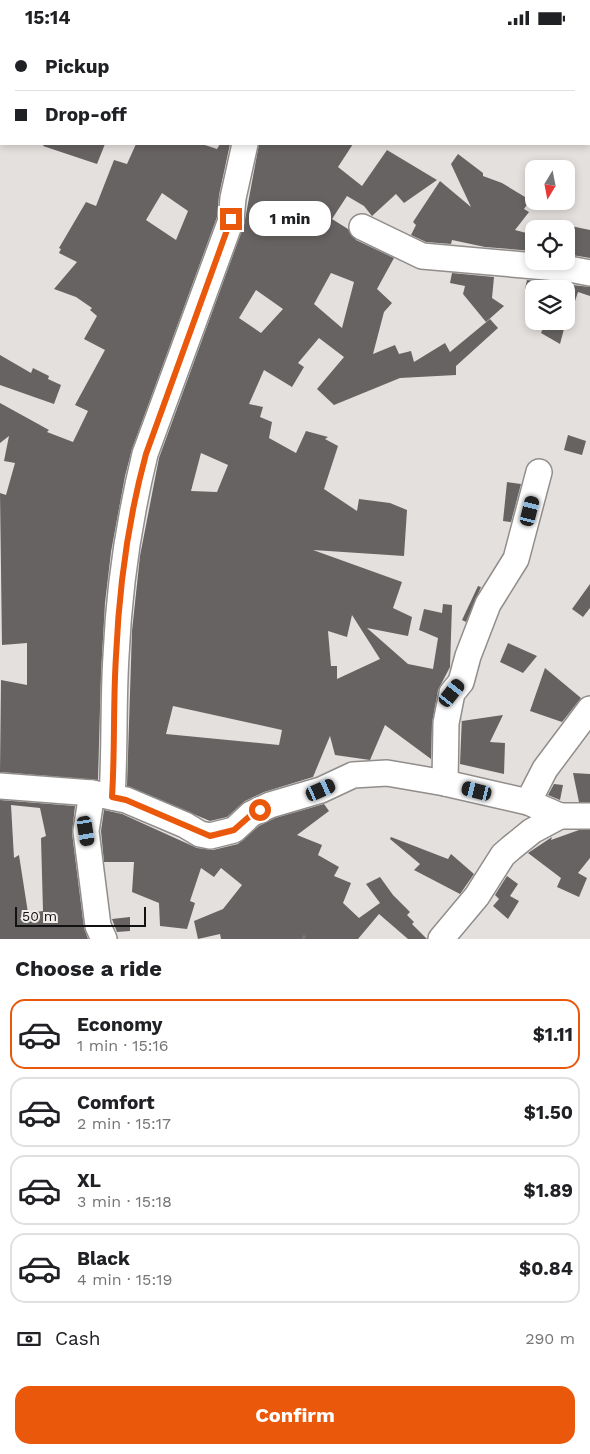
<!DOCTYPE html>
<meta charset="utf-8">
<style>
:root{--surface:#fff;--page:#f6f6f6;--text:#202124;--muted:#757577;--line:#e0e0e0;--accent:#ea580c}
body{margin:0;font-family:"Work Sans",sans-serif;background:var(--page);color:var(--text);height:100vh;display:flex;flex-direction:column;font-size:19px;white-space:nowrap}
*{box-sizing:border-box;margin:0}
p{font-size:16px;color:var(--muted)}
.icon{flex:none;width:28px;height:28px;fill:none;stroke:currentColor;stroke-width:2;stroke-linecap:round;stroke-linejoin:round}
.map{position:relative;height:904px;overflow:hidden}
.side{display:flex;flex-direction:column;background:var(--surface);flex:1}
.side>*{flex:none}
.hud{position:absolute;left:0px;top:0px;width:590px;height:110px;box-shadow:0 2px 8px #0003;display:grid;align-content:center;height:110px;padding:0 15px;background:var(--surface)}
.needle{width:32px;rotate:190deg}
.buttons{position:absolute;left:525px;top:125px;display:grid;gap:10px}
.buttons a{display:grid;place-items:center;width:50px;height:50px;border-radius:10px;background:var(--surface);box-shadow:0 2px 8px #0003;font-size:25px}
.scale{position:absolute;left:15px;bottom:12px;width:131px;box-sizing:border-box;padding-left:5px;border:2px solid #131212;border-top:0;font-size:14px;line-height:18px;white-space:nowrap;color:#131212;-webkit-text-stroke:4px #f1edeb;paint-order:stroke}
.end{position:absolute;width:22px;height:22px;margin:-11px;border:6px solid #ea580c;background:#fff;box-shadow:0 0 0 2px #fff}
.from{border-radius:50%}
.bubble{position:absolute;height:35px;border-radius:15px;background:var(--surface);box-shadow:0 2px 8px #0003;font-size:16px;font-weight:700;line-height:35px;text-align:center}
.car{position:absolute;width:15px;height:30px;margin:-15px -8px;border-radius:6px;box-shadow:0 0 4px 1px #0007;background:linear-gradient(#222 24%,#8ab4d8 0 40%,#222 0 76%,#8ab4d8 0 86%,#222 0)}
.hud b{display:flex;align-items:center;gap:18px;height:48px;font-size:19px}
.hud b+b{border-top:1px solid var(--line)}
.hud i{width:12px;height:12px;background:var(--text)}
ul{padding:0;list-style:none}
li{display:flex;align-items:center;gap:15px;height:70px;margin:0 10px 8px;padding:0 5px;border:2px solid var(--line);border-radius:15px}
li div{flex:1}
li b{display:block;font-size:19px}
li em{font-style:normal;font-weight:700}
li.active{border-color:var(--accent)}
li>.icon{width:45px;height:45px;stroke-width:1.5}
h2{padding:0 15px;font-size:22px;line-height:60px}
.pay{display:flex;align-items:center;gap:12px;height:55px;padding:0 15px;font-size:19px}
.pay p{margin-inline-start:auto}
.button{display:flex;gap:10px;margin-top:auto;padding:10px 15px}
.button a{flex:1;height:58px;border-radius:15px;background:var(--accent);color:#fff;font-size:20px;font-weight:700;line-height:58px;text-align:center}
.status{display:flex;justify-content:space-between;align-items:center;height:35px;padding:0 25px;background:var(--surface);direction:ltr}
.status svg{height:14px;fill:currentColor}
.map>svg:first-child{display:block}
</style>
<div class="status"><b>15:14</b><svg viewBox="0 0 49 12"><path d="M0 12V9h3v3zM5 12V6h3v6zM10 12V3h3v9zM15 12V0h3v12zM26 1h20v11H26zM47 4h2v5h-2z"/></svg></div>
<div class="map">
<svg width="590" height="904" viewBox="0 0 590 904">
<rect width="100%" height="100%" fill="#e4e0de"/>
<!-- building -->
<g fill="#666362" fill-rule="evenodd">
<polygon points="44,109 105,109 97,129 43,111"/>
<path d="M136,109H202L217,114L220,109H230L219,160L217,182L132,414L125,441L111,517L105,568L101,638L98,745L0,737L1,645L27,650V608L2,610L0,458L6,460L15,428L4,426L9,401L0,408V368L49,395L47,397L73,407L88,376L75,370L105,315L84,304L97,281L90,275L92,273L76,262L54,254L77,227L59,218L61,214L59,213L86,167L96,171L114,125L127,129ZM162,158L188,176L176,205L146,185Z"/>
<path d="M259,109H353L338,132L362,151L387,115L437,145L404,168L396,159L372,181L364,171L347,161L332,184L348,194L356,205L394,223L377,254L392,268L384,277L373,319L395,310L399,319L411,316L414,327L445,308L450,317L490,284L498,293L456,331V340L400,343L334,370L317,354L344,322L319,303L298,328L304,332L292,352L264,335L249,369L263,372L260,382L272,387L269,403L296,418L306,396L328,402L325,404L338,411L324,454L357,476L359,464L390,468L407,475L404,521L313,515L402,547L393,573L412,582L408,601L367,593L408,629L433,634L438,603L419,595L424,574L442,578L443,569L452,570L450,632L438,655L432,688L431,724L385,690L370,725L335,720L330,701L313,742L264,757L245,766L227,782L210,786L127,751L132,596L140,521L159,423L244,190ZM331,238L354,247L342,293L314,269ZM256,255L283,274L261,298L239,283ZM201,418L228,430L217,457L191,456ZM352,580L380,624L337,644V631H331L328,596L347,602ZM173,671L282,695L279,710L166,699Z"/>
<polygon points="458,119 483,138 483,141 502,148 530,165 524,174 529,177 515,195 534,200 534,216 485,212 452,205 451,209 426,207 411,200 416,190 413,187 440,146 471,172 451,129"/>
<polygon points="566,190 590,195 590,223 566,219"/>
<polygon points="452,238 494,242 492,263 504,271 486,287 463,259 465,251 450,248"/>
<polygon points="527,245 590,252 590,261 578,257 569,284 566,283 566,254 525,254"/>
<polygon points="546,286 564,294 560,309 541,298"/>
<polygon points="0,320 31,338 33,333 49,341 48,344 61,350 54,369 0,350"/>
<polygon points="568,400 586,406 582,420 564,415"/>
<polygon points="507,447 521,449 511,487 503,486"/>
<polygon points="590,549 590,573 583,582 572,574"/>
<polygon points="478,551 481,552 466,587 462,585"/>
<polygon points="508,608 537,621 523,638 500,627"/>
<polygon points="545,633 581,663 562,687 530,676"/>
<polygon points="503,680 490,707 505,708 504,739 460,729 462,681 462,686"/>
<polygon points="573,738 590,739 590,767 579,767"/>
<polygon points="554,749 563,750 560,765 548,760"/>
<path d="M0,765L75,771L72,798L84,893L88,904H0ZM11,770L40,773L46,801L41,803L43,876L28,878L19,820L14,823Z"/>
<polygon points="324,769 329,776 297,800 322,810 318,820 339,832 334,841 351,848 343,868 359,883 380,868 366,849 380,842 393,860 410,877 407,880 414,887 412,889 427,904 408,904 379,879 358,904 221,904 220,899 198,904 194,886 223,874 242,850 221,833 214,842 201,833 190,866 195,868 187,894 160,891 159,868 132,857 134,827 104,827 101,796 104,775 122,779 197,813 213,815 238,809 259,791 275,783"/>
<polygon points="579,795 590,795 590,823 578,838 587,843 579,862 557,852 561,843 528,818 552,802 551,805"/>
<polygon points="391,802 448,824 451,819 474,839 460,859 414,835 420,829 390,804"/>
<polygon points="507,841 518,849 510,861 519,866 508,884 493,871 499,864 495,860"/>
<polygon points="130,882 130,896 117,897 112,884"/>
</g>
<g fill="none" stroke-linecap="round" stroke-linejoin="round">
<!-- minor casing -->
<g stroke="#908d8b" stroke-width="28">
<g id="minor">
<polyline points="286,1 286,0"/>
<polyline points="589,5 590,13"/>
<polyline points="362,192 422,221 569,234 590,238"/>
<polyline points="445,748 446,688 452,658 461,647 468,621 488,569 516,524 539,437"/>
<polyline points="0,751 92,758 126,765 185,790 200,799 210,801 234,795 251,779 270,770 321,755 353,740 387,738 445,748 528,767 560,781"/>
<polyline points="92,758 86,796 98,891 104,904"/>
<path d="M112,762C115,715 113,668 116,621C119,553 129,485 145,419L231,185L233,163L245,109"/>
<polyline points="528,767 545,734 590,674"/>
<polyline points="441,904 477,861 503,820 511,813 532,796 560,781 590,781"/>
</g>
</g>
<!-- path -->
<polyline stroke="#777473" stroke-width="3" stroke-dasharray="4 4" stroke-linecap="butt" points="303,904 306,898"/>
<!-- minor -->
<use href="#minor" stroke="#fff" stroke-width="25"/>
</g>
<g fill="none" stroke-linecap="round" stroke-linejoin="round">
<!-- route -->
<path stroke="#ea580c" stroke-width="6" d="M231,184L146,419C128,485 119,553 116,621C113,668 115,715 112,762L126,765L210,801L234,795L251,780L260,775"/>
</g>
</svg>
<div class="buttons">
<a><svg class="needle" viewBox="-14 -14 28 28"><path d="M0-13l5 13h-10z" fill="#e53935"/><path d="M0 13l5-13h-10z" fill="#757577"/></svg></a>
<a><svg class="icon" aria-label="locate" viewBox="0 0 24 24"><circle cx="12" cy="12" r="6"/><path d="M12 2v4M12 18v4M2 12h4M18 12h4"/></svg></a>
<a><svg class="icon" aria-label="layers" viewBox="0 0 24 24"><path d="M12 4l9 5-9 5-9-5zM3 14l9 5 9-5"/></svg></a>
</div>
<div class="scale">50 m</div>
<i class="end from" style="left:260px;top:775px"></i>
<i class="end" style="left:231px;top:184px"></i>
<div class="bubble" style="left:249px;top:166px;width:82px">1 min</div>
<i class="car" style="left:530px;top:476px;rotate:14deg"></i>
<i class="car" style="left:452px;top:658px;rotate:39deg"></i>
<i class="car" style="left:321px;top:755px;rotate:66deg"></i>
<i class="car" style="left:477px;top:756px;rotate:284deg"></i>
<i class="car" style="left:86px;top:796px;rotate:171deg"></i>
<div class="hud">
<b><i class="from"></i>Pickup</b>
<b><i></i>Drop-off</b>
</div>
</div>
<section class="side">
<h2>Choose a ride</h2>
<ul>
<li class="active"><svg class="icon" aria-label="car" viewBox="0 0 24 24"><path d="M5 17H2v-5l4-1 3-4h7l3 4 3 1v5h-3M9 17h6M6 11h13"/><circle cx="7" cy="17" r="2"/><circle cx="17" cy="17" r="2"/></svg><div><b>Economy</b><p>1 min · 15:16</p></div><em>$1.11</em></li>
<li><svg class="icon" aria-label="car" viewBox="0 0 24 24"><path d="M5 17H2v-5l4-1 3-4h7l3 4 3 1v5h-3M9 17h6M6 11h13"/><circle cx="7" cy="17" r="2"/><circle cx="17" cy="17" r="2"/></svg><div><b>Comfort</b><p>2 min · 15:17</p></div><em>$1.50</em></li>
<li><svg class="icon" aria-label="car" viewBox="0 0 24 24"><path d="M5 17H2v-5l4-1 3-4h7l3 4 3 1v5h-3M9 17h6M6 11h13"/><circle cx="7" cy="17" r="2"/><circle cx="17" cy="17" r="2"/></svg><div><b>XL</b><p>3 min · 15:18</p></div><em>$1.89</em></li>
<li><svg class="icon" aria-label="car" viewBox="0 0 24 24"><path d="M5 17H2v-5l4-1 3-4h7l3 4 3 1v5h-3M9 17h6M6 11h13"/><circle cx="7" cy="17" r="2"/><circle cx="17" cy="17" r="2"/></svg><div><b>Black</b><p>4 min · 15:19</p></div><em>$0.84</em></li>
</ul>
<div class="pay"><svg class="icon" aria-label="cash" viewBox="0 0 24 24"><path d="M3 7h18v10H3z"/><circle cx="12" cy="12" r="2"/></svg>Cash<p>290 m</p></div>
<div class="button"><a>Confirm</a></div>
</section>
